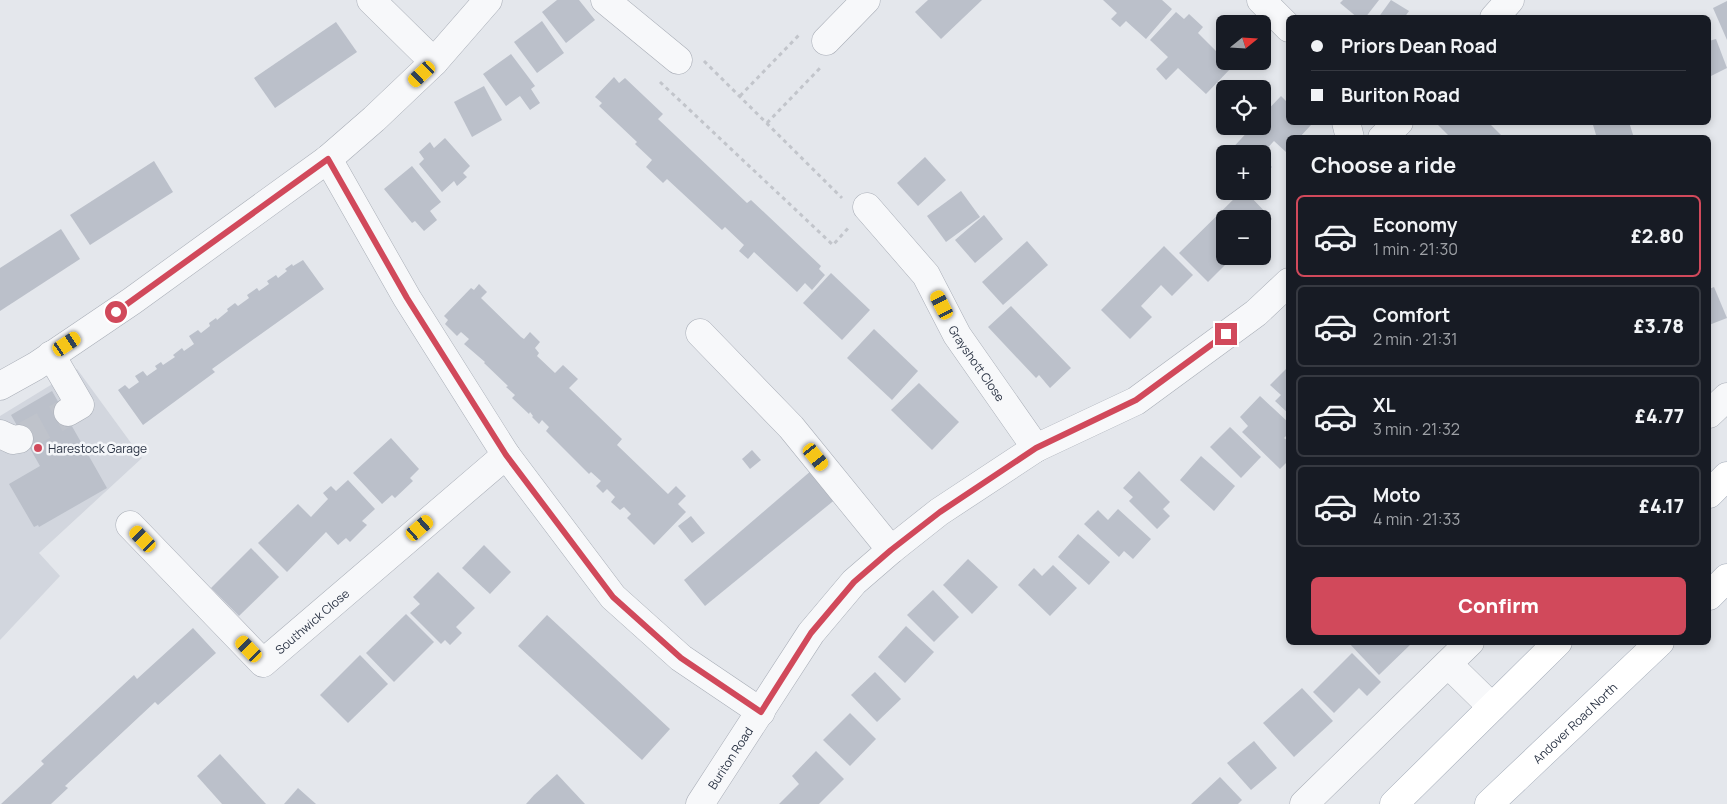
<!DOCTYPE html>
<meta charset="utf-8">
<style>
:root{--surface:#171b24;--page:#20242c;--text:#f1f3f6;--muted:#9ea1a6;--line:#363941;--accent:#d1495b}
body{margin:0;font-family:Manrope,sans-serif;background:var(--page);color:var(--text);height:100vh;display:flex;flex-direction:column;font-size:19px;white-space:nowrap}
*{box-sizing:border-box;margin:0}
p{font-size:16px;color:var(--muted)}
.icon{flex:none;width:28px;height:28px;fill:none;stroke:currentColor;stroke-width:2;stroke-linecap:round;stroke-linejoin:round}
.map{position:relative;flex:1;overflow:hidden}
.drawer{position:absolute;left:1286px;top:135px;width:425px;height:510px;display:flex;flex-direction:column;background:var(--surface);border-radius:8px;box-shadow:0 2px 8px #0003}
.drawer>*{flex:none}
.hud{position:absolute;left:1286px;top:15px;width:425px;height:110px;border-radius:8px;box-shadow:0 2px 8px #0003;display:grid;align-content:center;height:110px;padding:0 25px;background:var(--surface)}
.needle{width:32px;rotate:72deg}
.controls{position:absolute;left:1216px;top:15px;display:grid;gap:10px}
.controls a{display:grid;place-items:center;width:55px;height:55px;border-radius:8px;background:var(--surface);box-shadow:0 2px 8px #0003;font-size:25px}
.end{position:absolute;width:22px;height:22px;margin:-11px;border:6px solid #d1495b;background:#fff;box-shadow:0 0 0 2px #fff}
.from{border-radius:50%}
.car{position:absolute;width:15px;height:30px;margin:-15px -8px;border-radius:6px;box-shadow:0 0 4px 1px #0007;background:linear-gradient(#f5c518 24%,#345 0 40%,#f5c518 0 76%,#345 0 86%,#f5c518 0)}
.hud b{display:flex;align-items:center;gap:18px;height:48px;font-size:19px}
.hud b+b{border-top:1px solid var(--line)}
.hud i{width:12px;height:12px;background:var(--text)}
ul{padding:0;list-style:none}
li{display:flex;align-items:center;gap:15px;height:82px;margin:0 10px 8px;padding:0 15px;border:2px solid var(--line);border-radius:8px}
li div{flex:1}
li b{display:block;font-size:19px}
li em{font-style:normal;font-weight:800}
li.current{border-color:var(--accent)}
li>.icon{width:45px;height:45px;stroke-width:1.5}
h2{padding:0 25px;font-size:22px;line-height:60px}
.primary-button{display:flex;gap:10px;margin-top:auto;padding:10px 25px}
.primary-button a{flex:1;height:58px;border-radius:8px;background:var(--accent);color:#fff;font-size:20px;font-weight:800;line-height:58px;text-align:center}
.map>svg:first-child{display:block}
</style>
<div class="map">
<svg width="1727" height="804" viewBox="0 0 1727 804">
<rect width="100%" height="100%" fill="#e4e7ec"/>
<!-- built -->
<polygon fill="#d2d6de" points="77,369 142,458 39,553 60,576 0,640 0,416"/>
<!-- building -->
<g fill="#bbc0ca">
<polygon points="557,0 579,0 595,20 566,43 542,12"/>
<polygon points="928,0 982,0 941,39 915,12"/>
<polygon points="1103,0 1162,0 1172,9 1146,39 1126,21 1120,27 1111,19 1117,13"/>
<polygon points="1343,0 1379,0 1365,18 1358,18 1340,3"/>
<polygon points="1391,0 1409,11 1404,18 1378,18"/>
<polygon points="1727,1 1727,40 1713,8"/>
<polygon points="1176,12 1184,19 1189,14 1203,27 1198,33 1232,67 1206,94 1178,68 1166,80 1156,69 1168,57 1150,40"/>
<polygon points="542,21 564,53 537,73 514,42"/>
<polygon points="336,22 357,52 275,108 254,78"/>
<polygon points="1716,39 1727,68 1709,77 1709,41"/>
<polygon points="511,54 535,86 531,89 540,103 530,110 520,96 506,106 483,74"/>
<polygon points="614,77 619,83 625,78 663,114 658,119 747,203 751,200 821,266 819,269 825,275 812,290 805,283 797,292 754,252 748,259 739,251 744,245 725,227 722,230 667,179 663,183 646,167 652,160 635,144 637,142 599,106 602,103 595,97"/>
<polygon points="484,86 502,120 472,137 454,102"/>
<polygon points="1281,96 1289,104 1289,122 1309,122 1311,125 1299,138 1289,138 1289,149 1286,152 1274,141 1262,154 1227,154 1253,126 1262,126 1262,116"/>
<polygon points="1435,122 1488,122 1504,138 1451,138"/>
<polygon points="1600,122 1629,122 1634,138 1597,138 1593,125"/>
<polygon points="445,138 470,166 463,173 467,177 457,186 454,181 442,192 419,164 424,159 419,152 430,142 434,148"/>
<polygon points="1225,156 1225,169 1218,163"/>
<polygon points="925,157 946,180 918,206 897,183"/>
<polygon points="1262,158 1272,167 1262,176"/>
<polygon points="154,161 173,192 90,245 70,215"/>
<polygon points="412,166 441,202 430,211 437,220 424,231 415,221 412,223 384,189"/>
<polygon points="961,191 980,217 946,242 927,216"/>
<polygon points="1242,191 1245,191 1272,219 1262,228 1262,219 1225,219 1225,247 1221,251 1230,260 1208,282 1179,253"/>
<polygon points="984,215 1003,239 975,263 955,240"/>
<polygon points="61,229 80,259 0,311 0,268"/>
<polygon points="1027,241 1048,265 1003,305 982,282"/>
<polygon points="1164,246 1193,275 1172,296 1161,285 1141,306 1152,317 1130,339 1101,310"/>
<polygon points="303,260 324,289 212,369 215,372 143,425 118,390 125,385 129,389 139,382 135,376 143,371 147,376 157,369 155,366 161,362 163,365 175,357 173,355 182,348 184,351 194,344 189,336 198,330 201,333 210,326 209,323 216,318 217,320 228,311 227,309 235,303 238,306 249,298 247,295 257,288 259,291 269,284 267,281 276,275 278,278 287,271 285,269 292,264 293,266"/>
<polygon points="831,273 870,310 842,340 803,303"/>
<polygon points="479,284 487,292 481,298 521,337 524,339 530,332 540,342 535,348 539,353 537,356 555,373 563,365 578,379 569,388 622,439 617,445 668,494 676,486 686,496 678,504 686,512 654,545 627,518 631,514 624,507 620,510 611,502 615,497 607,489 603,493 596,486 601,481 591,472 589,474 546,431 549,427 542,420 539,424 532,417 533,416 530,412 529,414 512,398 515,395 506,387 508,386 484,363 485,362 464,344 469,339 461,332 457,336 445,324 448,320 444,316 471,288 474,290"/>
<polygon points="1714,287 1727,318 1709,325 1709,289"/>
<polygon points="1011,306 1071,368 1050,388 1039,375 1036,378 988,327"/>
<polygon points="874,329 918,371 892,400 847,358"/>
<polygon points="1289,366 1289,414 1275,401 1281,395 1270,385"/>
<polygon points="919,383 959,422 932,450 891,410"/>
<polygon points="52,391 107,488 39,527 38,525 34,527 9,484 40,466 11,415"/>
<polygon points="1260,396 1289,423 1289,433 1284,438 1289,442 1289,460 1280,469 1242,432 1248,426 1240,417"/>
<polygon points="1230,427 1261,457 1241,478 1210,447"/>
<polygon points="391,438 419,469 410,478 413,481 395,498 392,495 382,504 353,473"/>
<polygon points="752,450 761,460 750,469 742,459"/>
<polygon points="1201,456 1235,486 1214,511 1180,480"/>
<polygon points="812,470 837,498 705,606 684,580"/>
<polygon points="1139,471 1170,502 1163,509 1170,516 1157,529 1129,501 1133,497 1123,488"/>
<polygon points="348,480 375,509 362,521 367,525 350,542 346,538 338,545 326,532 287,572 258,543 298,504 311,517 328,499 323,493 331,486 336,491"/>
<polygon points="1118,509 1151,539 1133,559 1124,551 1119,557 1084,524 1098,510 1108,520"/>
<polygon points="691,516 705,533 692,543 678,526"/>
<polygon points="1078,534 1110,562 1089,585 1058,557"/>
<polygon points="484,545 511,572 490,594 462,568"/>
<polygon points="251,548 279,577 239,616 211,588"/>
<polygon points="968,559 998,587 972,614 943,585"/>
<polygon points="1053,565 1077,588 1050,616 1018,585 1034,568 1042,576"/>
<polygon points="438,572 475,608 456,627 462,633 450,645 445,640 441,644 410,613 420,604 413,597"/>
<polygon points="933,590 959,617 934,642 907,615"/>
<polygon points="406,614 434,642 394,682 366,653"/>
<polygon points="547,615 670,729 642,760 518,646"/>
<polygon points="906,626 934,652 905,683 878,657"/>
<polygon points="193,628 216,653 158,705 155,702 65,786 68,788 51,804 1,804 44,764 41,761 134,675 137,679"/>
<polygon points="1348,642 1413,642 1379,675"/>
<polygon points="1352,653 1381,682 1367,696 1359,688 1334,713 1313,692"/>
<polygon points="360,655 388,684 348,723 320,695"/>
<polygon points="875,672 901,699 877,722 851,695"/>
<polygon points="1302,688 1333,721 1294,757 1263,723"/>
<polygon points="850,713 876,739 850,766 823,740"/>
<polygon points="1254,741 1277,768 1251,790 1227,763"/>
<polygon points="816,751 844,779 819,804 779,804 799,784 792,776"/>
<polygon points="220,754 266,804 222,804 197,776"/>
<polygon points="557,774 585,804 526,804 534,795"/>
<polygon points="1220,777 1242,800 1238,804 1191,804"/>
<polygon points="298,788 316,804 284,804"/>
</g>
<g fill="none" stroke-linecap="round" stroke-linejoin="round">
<!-- minor-tunnel -->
<polyline stroke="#bfc3cb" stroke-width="28" stroke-dasharray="28 14" stroke-linecap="butt" points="19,439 68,412"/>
<!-- minor casing -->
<g stroke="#a9aeb7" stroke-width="29">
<g id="minor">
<polyline points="371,0 434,62"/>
<polyline points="605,0 678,60"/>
<polyline points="1261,0 1289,28"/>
<polyline points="1494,18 1510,0"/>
<polyline points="826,41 866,0"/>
<polyline points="1346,122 1350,138"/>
<polyline points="1382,138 1399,122"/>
<polyline points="328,159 407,298 506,455 613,597 681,658 761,712"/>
<path id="s1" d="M867,207L926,275L957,335L1036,448"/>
<polyline points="700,333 791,427 891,550"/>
<polyline points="51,355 80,405 68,412"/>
<polyline points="0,386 36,366 132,301 328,159 374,119 434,62 488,0"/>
<polyline points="1709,414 1727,397"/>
<polyline points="0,434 13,440 19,439"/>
<path id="s2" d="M130,525L263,663L506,455"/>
<polyline points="1448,664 1492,707"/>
<path id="s3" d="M700,804L811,633L854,582L891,550L939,512L1036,448L1136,401L1256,313L1289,282"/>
<polyline points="1304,804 1470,642"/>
</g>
</g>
<!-- major casing -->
<g stroke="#a3abb8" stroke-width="29">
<g id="major">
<polyline points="1709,494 1727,476"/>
<polyline points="1709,596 1727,578"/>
<polyline points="1394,804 1558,642"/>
<path id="s4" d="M1489,804L1660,642"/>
</g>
</g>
<!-- path -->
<g stroke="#c2c5cb" stroke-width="3" stroke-dasharray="4 4" stroke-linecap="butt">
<polyline points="704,61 842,198"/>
<polyline points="660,82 833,245 850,226"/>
<polyline points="740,96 799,35"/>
<polyline points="767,123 822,66"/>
</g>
<!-- minor -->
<use href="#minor" stroke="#f7f8fa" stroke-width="28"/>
<!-- major -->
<use href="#major" stroke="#fff" stroke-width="28"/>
</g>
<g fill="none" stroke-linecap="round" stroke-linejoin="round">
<!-- route -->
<polyline stroke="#d1495b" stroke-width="6" points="116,312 328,159 407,298 506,455 613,597 681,658 761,712 811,633 854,582 891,550 940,512 1036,448 1136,400 1226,334"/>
</g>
<!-- markers -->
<circle fill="#d1495b" stroke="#f4f6f9" stroke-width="2" cx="38" cy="448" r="5"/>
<g text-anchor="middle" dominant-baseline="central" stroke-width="5" stroke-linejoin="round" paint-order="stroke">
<!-- street labels -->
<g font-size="12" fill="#2b3445" stroke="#f4f6f9">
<text stroke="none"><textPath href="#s1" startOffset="192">Grayshott Close</textPath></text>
<text stroke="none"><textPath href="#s2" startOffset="256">Southwick Close</textPath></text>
<text stroke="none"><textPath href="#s4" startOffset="118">Andover Road North</textPath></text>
<text stroke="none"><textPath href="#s3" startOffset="55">Buriton Road</textPath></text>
</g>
<!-- poi labels -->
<g font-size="12" fill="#2b3445" stroke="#f4f6f9" text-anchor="start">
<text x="48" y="448">Harestock Garage</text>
</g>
</g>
</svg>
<div class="controls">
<a><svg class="needle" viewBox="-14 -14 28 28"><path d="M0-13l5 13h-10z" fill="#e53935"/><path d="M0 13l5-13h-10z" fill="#9ea1a6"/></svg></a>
<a><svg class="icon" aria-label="locate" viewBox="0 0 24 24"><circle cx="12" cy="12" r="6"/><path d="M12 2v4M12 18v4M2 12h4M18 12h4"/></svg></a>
<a>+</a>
<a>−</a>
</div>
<i class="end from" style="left:116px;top:312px"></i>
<i class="end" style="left:1226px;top:334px"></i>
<i class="car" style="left:422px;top:74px;rotate:227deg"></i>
<i class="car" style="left:942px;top:305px;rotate:333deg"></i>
<i class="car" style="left:67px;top:344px;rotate:56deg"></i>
<i class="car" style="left:816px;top:457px;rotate:141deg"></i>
<i class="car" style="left:420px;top:528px;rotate:49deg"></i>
<i class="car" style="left:143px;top:539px;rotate:316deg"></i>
<i class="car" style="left:249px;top:649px;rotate:316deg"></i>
<div class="hud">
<b><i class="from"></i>Priors Dean Road</b>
<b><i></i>Buriton Road</b>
</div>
<section class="drawer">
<h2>Choose a ride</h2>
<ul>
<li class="current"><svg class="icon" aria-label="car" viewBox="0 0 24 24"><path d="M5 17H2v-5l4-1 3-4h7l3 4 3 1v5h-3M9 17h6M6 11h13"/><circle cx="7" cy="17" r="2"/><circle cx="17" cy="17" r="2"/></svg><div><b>Economy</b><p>1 min · 21:30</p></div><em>£2.80</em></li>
<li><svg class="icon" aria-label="car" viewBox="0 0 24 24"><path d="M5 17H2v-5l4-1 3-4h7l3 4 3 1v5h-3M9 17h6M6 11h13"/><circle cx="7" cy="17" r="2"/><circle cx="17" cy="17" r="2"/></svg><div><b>Comfort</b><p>2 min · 21:31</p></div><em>£3.78</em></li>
<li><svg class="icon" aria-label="car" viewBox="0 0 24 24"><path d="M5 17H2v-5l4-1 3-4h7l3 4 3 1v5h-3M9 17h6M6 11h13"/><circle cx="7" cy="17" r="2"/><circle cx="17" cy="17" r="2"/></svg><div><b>XL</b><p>3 min · 21:32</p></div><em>£4.77</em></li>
<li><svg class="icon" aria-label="car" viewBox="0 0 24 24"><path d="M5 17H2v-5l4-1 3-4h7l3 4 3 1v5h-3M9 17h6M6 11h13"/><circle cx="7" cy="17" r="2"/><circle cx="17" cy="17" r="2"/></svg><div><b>Moto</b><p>4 min · 21:33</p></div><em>£4.17</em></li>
</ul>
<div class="primary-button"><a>Confirm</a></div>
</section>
</div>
